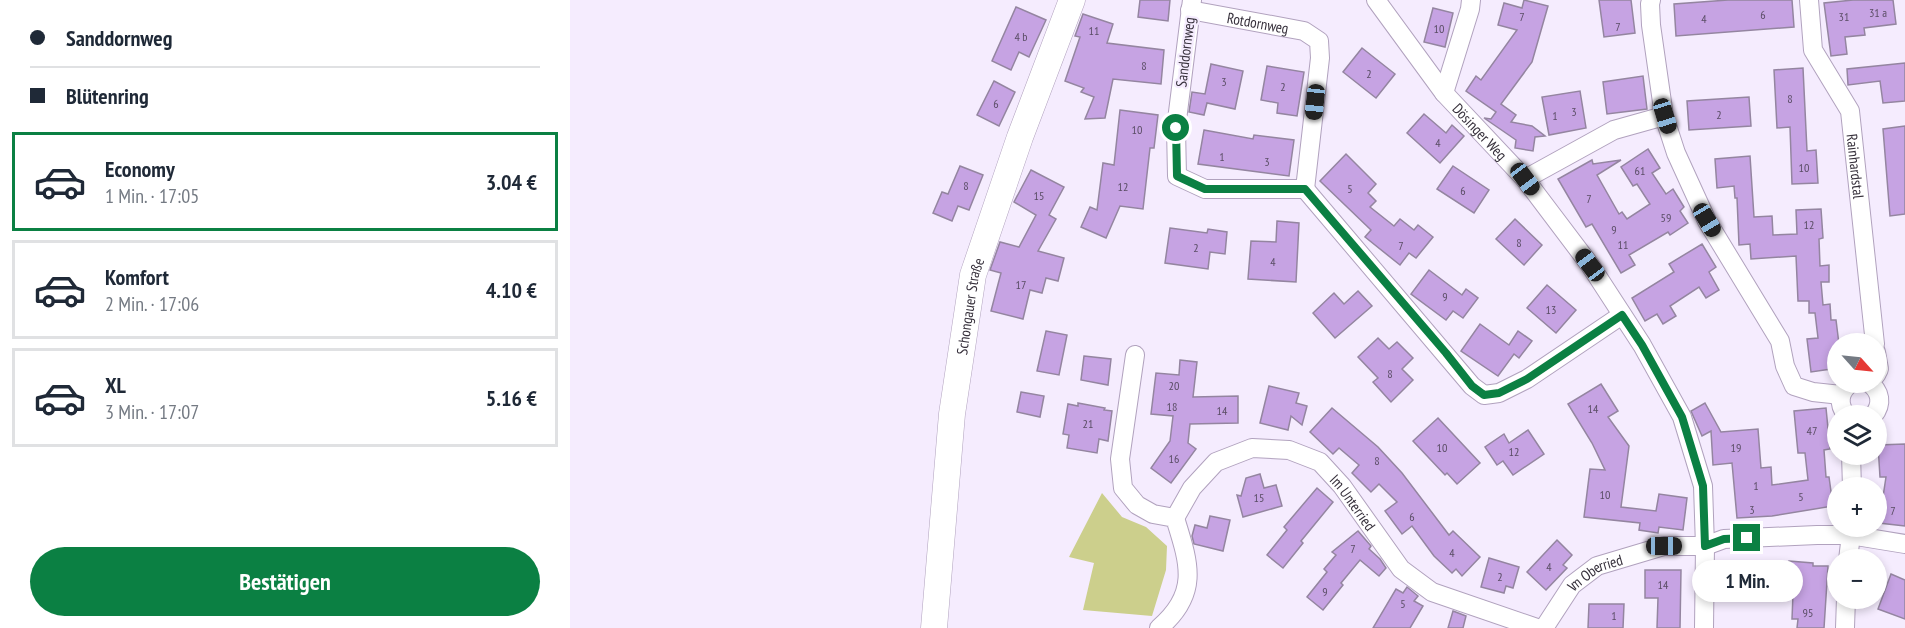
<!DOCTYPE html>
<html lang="de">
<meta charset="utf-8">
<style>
:root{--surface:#fff;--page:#f6f6f7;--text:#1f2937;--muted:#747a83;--line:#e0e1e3;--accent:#0b8043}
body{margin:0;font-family:"PT Sans Narrow",sans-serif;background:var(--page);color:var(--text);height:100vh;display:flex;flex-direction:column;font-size:22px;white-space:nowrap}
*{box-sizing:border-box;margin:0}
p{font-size:20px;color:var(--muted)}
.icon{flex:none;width:33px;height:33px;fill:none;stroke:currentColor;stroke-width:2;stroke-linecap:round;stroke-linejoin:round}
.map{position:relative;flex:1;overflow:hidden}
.drawer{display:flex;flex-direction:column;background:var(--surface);width:570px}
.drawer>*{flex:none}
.guide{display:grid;align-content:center;height:132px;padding:0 30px;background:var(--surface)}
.needle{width:39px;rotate:117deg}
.fabs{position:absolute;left:1257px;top:333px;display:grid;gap:12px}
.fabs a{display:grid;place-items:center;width:60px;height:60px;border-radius:50%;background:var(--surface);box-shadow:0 3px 9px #0003;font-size:30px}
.end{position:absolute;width:27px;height:27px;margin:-14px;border:8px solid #0b8043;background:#fff;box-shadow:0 0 0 3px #fff}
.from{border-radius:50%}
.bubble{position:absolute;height:42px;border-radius:21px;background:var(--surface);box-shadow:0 3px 9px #0003;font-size:20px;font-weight:700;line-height:42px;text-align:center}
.car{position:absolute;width:18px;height:36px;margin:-18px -9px;border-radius:8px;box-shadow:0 0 4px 2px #0007;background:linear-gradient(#222 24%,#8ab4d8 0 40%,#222 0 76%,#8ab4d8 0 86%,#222 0)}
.guide b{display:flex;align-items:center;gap:21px;height:57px;font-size:22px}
.guide b+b{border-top:2px solid var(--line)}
.guide i{width:15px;height:15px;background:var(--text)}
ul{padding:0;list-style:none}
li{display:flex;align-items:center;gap:18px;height:99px;margin:0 12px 9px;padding:0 18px;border:3px solid var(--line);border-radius:0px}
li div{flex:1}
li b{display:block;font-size:22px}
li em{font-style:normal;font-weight:700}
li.active{border-color:var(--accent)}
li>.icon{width:54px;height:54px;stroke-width:1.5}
.cta{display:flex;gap:12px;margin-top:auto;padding:12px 30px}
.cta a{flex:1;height:69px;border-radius:36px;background:var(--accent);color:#fff;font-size:24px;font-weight:700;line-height:69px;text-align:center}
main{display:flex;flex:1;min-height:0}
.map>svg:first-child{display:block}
</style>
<main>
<section class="drawer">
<div class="guide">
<b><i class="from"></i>Sanddornweg</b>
<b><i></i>Blütenring</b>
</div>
<ul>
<li class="active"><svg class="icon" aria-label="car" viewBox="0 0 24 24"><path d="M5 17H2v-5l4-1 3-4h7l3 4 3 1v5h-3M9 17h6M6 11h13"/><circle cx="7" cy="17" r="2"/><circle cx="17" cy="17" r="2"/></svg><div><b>Economy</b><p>1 Min. · 17:05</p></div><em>3.04 €</em></li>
<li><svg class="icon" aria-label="car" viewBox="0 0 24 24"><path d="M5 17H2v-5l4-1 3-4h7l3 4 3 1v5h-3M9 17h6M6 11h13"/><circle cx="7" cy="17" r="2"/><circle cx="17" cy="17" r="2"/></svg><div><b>Komfort</b><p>2 Min. · 17:06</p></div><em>4.10 €</em></li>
<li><svg class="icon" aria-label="car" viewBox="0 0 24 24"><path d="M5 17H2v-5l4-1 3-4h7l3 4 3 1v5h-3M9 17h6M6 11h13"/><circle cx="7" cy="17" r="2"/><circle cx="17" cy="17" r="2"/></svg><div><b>XL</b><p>3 Min. · 17:07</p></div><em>5.16 €</em></li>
</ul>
<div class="cta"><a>Bestätigen</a></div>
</section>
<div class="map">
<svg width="1335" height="628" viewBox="0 0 1335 628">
<rect width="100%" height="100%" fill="#f5ecfe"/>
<!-- green -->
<polygon fill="#cccf8c" points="532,493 552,517 576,527 597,546 596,570 582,616 513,610 524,563 499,557"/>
<!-- building -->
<g fill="#c6a3e3" stroke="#9485a0" stroke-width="1.5">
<polygon points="570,0 600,0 598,21 568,17"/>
<polygon points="954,0 978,6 962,62 931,104 946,115 941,122 962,126 975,136 965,137 963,151 945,148 946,140 914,118 921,119 926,112 896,91 906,76 911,80 947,30 928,25 934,3 952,8"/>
<polygon points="1029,0 1061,0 1065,33 1034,37"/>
<polygon points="1158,0 1222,0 1224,27 1106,36 1104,4"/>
<polygon points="1283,0 1323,0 1326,24 1294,28 1295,35 1275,37 1277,54 1261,56 1254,3"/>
<polygon points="446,7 476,20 459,57 449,52 441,70 422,61"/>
<polygon points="863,8 883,13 875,47 854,42"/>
<polygon points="513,14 543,24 537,43 594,50 591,84 543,79 535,118 515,119 524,97 511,92 514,88 495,81 510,37 505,36"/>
<polygon points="792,48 825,74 806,98 773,72"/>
<polygon points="1335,63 1335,101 1313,103 1310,81 1278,85 1277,69"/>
<polygon points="641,64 673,71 665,109 637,103 634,115 619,112 622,92 635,94"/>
<polygon points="697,66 734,72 727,116 707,113 708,103 691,100"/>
<polygon points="1233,68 1237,151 1246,150 1248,183 1222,184 1220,127 1207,128 1204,70"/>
<polygon points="1073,76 1077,109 1037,114 1033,82"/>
<polygon points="424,81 445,92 429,126 407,115"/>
<polygon points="1010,91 1016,128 979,135 972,97"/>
<polygon points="1179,97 1181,126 1119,130 1117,101"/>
<polygon points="550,110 588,115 584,148 580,148 573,209 550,206 536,238 511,227 520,207 527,210 533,163 544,165"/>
<polygon points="854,114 876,133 882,125 894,136 870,163 837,133"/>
<polygon points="1335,126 1335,214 1320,216 1313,129"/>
<polygon points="634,130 683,139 684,135 724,140 719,176 628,164"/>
<polygon points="1078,149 1090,168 1082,173 1096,194 1103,189 1114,207 1110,211 1118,223 1100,235 1098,232 1059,255 1065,265 1051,273 1022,224 1016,227 988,179 1022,160 1023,164 1051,160 1027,175 1049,214 1052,212 1057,219 1080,204 1067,184 1063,186 1051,167"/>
<polygon points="776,154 806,184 798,193 806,201 800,207 824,226 830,219 844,230 848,225 863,237 846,258 839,253 830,265 795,237 801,230 750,181"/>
<polygon points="1180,156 1184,217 1202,216 1203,235 1227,234 1226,210 1251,209 1253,238 1249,239 1250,266 1259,265 1259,282 1251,282 1253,305 1260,304 1261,320 1266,320 1269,344 1268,368 1241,372 1237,339 1248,338 1245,313 1239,313 1239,301 1228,301 1226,256 1181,259 1180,244 1169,245 1167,198 1165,198 1164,186 1147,188 1145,159"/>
<polygon points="390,166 413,175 399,210 388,206 382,221 363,213 372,192 378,194"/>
<polygon points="883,166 919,190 904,213 867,189"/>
<polygon points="461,170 494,187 479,215 486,219 468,251 494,258 488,281 476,278 472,293 460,290 453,319 421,311 431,273 420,270 430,242 449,247 466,215 444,202"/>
<polygon points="945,219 972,245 954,265 926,239"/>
<polygon points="707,221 729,223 726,282 678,279 681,241 706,242"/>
<polygon points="600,228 637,233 638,229 657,232 655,254 640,252 638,269 595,263"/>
<polygon points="1132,244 1146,267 1139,272 1149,290 1136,298 1129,287 1100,306 1106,316 1093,324 1087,314 1075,321 1062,298 1104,272 1099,264"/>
<polygon points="859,270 892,295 896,289 908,298 893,318 883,311 876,320 841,294"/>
<polygon points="977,285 1006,310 986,333 957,308"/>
<polygon points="788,291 802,306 765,338 743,313 764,293 774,304"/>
<polygon points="910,324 939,345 948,331 962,341 949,358 944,354 928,376 891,351"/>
<polygon points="476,331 497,335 489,375 467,371"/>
<polygon points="808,338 819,349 827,342 843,358 832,369 843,380 821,402 803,382 808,378 788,357"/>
<polygon points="514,356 541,359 538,385 511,380"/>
<polygon points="610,360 627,362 623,397 668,396 668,423 620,424 618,443 626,449 601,483 581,468 600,441 603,416 581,414 586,373 609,375"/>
<polygon points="1031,384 1048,411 1038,417 1059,446 1051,507 1086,511 1089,494 1117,498 1113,530 1089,527 1088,533 1069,530 1070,523 1014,517 1020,469 1035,470 1022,443 998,404"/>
<polygon points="699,386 729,393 726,403 737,406 732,425 721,416 718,430 690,423"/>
<polygon points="451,392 474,396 470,417 447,412"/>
<polygon points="508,403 535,408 534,410 542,411 538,441 529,439 527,453 497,448 499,435 493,434 498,404 508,406"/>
<polygon points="1135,403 1151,432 1188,429 1191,468 1201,467 1202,485 1238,480 1235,453 1228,453 1224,411 1256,408 1260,449 1254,450 1256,477 1259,477 1263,506 1202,516 1167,518 1162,463 1143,465 1141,431 1132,436 1121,411"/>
<polygon points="762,408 808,447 832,473 879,535 883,531 910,557 892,576 886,569 882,573 864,556 842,526 832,534 815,511 827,502 809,484 801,492 782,473 789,465 769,448 763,454 740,432"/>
<polygon points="868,418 910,463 887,484 877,473 875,475 843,441"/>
<polygon points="958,430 974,454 943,475 933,461 927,465 915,447 934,434 939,443"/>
<polygon points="1335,444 1335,526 1309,523 1316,477 1310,477 1308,445"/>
<polygon points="690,474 694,488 706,485 712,506 673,517 667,495 671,496 676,478"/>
<polygon points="747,488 763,502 731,541 733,543 713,568 697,555 717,530 714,527"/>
<polygon points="640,516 660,520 653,551 624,544 622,536 625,525 637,528"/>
<polygon points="788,531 801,546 799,549 810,559 816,568 809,576 790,560 771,583 773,585 753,610 737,597 757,572 754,569 766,555 762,552"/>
<polygon points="987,540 1002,555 993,565 997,568 976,590 957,572"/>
<polygon points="919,558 949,567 943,588 936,586 934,593 911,587"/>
<polygon points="1219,561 1243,563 1243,566 1258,566 1254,628 1227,628 1228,619 1222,619 1223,594 1216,593"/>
<polygon points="1075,570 1111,570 1110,628 1087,628 1088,598 1075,598"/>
<polygon points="1321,574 1335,580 1335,619 1308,609"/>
<polygon points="837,587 848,596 844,601 853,606 840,628 803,628 826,589 833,593"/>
<polygon points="1019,604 1054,604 1053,628 1018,628"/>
<polygon points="883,611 896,616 893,628 878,628"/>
</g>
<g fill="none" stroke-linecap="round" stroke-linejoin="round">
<!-- street casing -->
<g stroke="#b1a2be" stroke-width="20">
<g id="street">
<polyline points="622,0 606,128 607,176 635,189 735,189 902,386 914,395 929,393 957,379 1052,315"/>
<path id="s1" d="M806,0L874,93L955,179L1020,265L1072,345L1112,417L1133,486L1135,546L1134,628"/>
<polyline points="1081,0 1080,4 1081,25 1094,116 1106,153 1137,221 1210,341 1215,366 1224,386 1243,392 1271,395"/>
<path id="s2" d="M1239,0L1243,50L1280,111L1305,344"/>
<path id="s3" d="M620,10L734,31L749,41L750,58L735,189"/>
<polyline points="874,93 900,9 901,0"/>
<polyline points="955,179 1044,130 1094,116"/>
<polyline points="1306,352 1309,369 1306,375"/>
<path d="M565,355L550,459L553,488L567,505L583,514L605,518C619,563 630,593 589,628"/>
<path d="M1298,382C1311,391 1313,404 1303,416"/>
<path d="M1277,416C1267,404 1269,391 1282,382"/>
<polyline points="1281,454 1282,488"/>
<path id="s4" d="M605,518L622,488L646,462L682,448L719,450L750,462L772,486L831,569L862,592L967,628"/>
<polyline points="1278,560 1282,526"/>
<path id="s5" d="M974,628L1002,585L1027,566L1094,546H1135L1154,539L1247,535H1280L1335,544"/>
<polyline points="1275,628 1276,598"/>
</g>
</g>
<!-- secondary casing -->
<g stroke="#b1a2be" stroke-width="27">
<g id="secondary">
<path id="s6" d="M364,628L382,414L403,275L450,137L502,0"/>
</g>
</g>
<!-- street -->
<use href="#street" stroke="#fff" stroke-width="18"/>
<!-- secondary -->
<use href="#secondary" stroke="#fff" stroke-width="26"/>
</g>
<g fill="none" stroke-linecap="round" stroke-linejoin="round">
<!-- route -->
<polyline stroke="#0b8043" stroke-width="8" points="606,128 607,176 635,189 735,189 876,353 902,386 914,395 929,393 957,379 1052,315 1072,345 1112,417 1133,486 1135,546 1154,539 1177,538"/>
</g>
<g text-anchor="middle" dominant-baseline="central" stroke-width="4.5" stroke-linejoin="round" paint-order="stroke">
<!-- number labels -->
<g font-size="12" fill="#5a4d65">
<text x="1308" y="12">31 a</text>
<text x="1193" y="14">6</text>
<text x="952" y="16">7</text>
<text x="1274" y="16">31</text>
<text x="1134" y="18">4</text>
<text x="1048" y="26">7</text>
<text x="869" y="28">10</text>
<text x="524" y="30">11</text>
<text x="451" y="36">4 b</text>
<text x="574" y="65">8</text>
<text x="799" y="73">2</text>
<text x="654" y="81">3</text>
<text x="713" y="86">2</text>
<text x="1220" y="98">8</text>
<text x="426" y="103">6</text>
<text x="1004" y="111">3</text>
<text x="1149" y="114">2</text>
<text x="985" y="115">1</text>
<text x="567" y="129">10</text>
<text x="868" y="142">4</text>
<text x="652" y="156">1</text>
<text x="697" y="161">3</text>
<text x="1234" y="167">10</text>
<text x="1070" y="170">61</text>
<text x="396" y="185">8</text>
<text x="553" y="186">12</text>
<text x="780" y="188">5</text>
<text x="893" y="190">6</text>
<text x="469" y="195">15</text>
<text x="1019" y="198">7</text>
<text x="1096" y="217">59</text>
<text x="1239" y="224">12</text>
<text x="1044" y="229">9</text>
<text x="949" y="242">8</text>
<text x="1053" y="244">11</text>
<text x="831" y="245">7</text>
<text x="626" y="247">2</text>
<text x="703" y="261">4</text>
<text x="451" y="284">17</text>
<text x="875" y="296">9</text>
<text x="981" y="309">13</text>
<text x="820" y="373">8</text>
<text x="604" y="385">20</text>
<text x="602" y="406">18</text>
<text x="1023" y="408">14</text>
<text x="652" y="410">14</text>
<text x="518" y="423">21</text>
<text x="1242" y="430">47</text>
<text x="872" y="447">10</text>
<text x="1166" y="447">19</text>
<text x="944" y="451">12</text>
<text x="604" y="458">16</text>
<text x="807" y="460">8</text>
<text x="1186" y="485">1</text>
<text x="1035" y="494">10</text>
<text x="1231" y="496">5</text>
<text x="689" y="497">15</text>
<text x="1182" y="509">3</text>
<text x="1323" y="510">7</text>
<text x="842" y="516">6</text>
<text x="783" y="548">7</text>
<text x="882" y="552">4</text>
<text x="979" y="566">4</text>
<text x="930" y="576">2</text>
<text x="1093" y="584">14</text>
<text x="755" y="591">9</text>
<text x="833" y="603">5</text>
<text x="1238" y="612">95</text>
<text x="1044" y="615">1</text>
</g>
<!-- street labels -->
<g font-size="15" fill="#36303b" stroke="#f5ecfe">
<text stroke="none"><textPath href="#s3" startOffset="69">Rotdornweg</textPath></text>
<text transform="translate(615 52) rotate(-83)">Sanddornweg</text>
<text stroke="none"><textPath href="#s1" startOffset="168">Dösinger Weg</textPath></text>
<text stroke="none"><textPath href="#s2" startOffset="177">Rainhardstal</textPath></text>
<text stroke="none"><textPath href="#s6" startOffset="324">Schongauer Straße</textPath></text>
<text stroke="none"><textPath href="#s4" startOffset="231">Im Unterried</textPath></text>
<text stroke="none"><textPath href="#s5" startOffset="78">Im Oberried</textPath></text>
</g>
</g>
</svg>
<div class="fabs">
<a><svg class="needle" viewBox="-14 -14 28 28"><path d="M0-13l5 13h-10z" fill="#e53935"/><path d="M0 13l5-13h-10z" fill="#747a83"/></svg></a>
<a><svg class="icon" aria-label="layers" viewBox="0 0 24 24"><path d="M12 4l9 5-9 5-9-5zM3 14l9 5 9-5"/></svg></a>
<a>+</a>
<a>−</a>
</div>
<i class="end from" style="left:606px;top:128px"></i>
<i class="end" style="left:1177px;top:538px"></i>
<div class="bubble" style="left:1122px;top:560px;width:111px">1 Min.</div>
<i class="car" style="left:745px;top:102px;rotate:186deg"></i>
<i class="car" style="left:1095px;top:116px;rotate:163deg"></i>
<i class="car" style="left:955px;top:179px;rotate:143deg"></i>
<i class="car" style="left:1137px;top:220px;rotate:149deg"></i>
<i class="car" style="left:1020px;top:265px;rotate:323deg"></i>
<i class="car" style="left:1094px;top:546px;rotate:90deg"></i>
</div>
</main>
